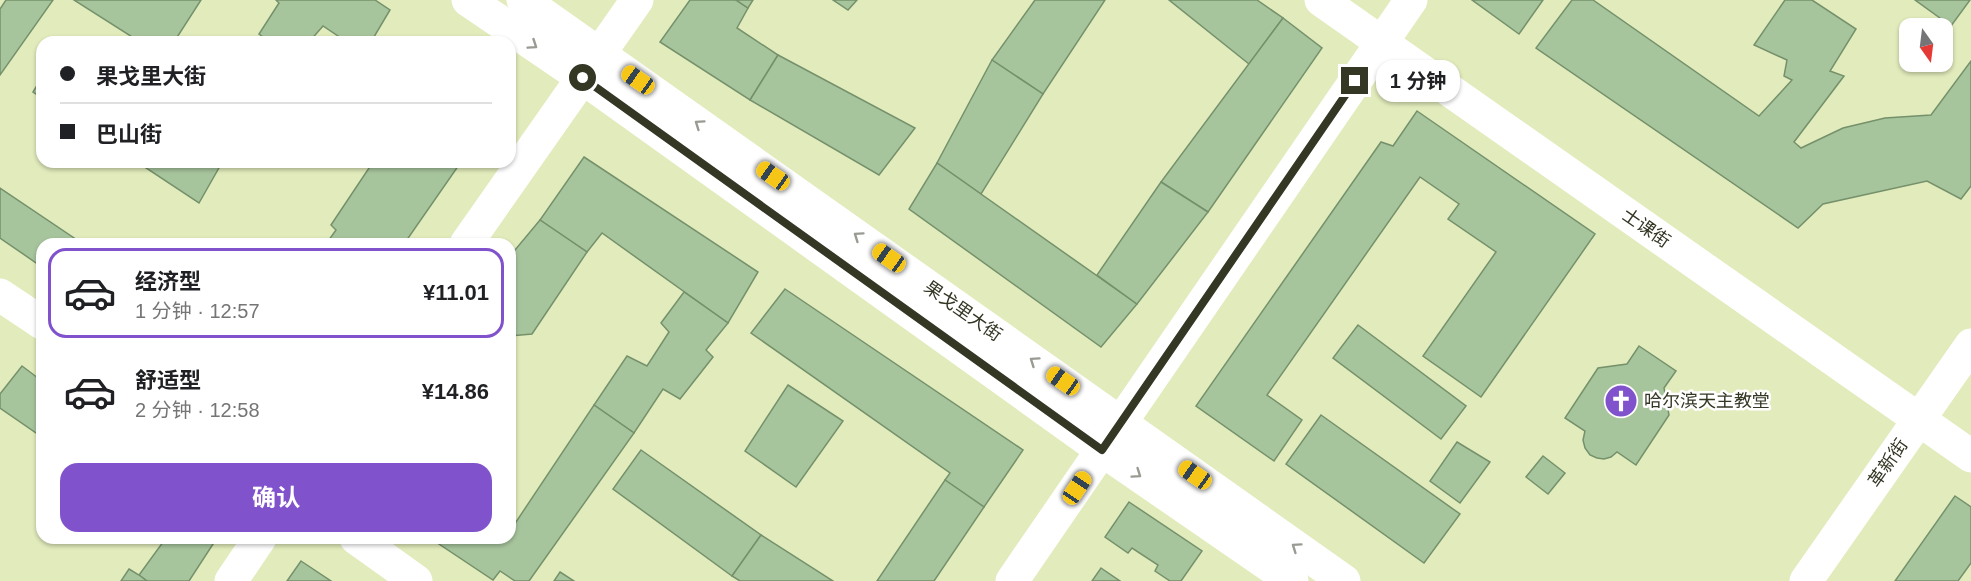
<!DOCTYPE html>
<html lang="zh">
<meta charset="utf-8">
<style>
:root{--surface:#fff;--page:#f2f2f2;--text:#202124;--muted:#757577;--line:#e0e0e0;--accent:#8053cc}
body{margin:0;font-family:Helvetica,"Noto Sans SC",sans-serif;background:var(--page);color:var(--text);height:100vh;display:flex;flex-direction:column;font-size:22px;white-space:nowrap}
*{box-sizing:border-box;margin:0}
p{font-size:20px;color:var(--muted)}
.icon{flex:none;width:33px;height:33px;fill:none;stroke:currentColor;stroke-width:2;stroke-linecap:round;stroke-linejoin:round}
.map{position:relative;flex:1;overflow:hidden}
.panel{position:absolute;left:36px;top:238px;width:480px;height:306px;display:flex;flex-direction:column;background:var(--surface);border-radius:18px;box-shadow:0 2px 4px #0004}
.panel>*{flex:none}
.top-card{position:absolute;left:36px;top:36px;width:480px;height:132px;border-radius:18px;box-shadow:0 2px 4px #0004;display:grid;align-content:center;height:132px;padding:0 24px;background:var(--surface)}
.needle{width:39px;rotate:166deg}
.tools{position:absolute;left:1899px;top:18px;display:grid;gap:12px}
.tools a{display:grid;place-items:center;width:54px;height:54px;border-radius:12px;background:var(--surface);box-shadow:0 2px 4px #0004;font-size:30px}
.end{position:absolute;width:27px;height:27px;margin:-14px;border:8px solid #333724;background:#fff;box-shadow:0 0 0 3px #fff}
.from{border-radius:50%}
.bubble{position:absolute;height:42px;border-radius:18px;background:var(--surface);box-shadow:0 2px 4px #0004;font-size:20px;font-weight:700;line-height:42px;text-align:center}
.car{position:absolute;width:18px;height:36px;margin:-18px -9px;border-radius:8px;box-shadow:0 0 4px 2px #0007;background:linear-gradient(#f5c518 24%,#345 0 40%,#f5c518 0 76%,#345 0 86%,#f5c518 0)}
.top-card b{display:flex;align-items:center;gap:21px;height:57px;font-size:22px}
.top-card b+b{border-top:2px solid var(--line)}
.top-card i{width:15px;height:15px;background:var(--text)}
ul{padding:10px 0 0;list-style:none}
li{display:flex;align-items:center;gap:18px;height:90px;margin:0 12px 9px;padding:0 12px;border:3px solid transparent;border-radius:18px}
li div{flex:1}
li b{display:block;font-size:22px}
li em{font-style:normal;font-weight:700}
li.current{border-color:var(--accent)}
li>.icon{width:54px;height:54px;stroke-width:1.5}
.cta{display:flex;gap:12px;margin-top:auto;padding:12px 24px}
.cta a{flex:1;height:69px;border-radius:18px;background:var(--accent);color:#fff;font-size:24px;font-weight:700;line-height:69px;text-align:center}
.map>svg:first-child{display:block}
</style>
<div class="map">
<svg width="1971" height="581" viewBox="0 0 1971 581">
<rect width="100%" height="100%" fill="#e1ebbb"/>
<!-- building -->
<g fill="#a7c59d" stroke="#75916b" stroke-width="1.5">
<polygon points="6,0 53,0 0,75 0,9"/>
<polygon points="74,0 201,0 174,42 140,42"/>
<polygon points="276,0 375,0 390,10 371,42 347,42 323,26 309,42 270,42 259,34 279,3"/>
<polygon points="690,0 736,0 748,8 737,28 778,55 750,100 660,42"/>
<polygon points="736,0 753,0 748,8"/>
<polygon points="833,0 857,0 848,10"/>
<polygon points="1035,0 1105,0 1043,94 992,60"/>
<polygon points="1169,0 1257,0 1283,18 1249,64"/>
<polygon points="1472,0 1543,0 1519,34"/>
<polygon points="1572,0 1593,0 1759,116 1792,80 1784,76 1787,60 1754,45 1785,0 1812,0 1856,29 1830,71 1844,76 1794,142 1801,148 1843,128 1885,118 1931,115 1971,61 1971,186 1961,199 1927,181 1823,204 1798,228 1536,48"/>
<polygon points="1915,0 1970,0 1951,26"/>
<polygon points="1283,18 1322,48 1208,212 1161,182"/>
<polygon points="778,55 915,128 879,175 750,100"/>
<polygon points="992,60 1043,94 981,194 937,163"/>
<polygon points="42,77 42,98 33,92"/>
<polygon points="1417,111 1595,234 1481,397 1423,356 1496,252 1448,219 1459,204 1420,177 1267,395 1302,420 1274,461 1196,406 1381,142 1393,146"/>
<polygon points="584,157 758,272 728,323 602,233 587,252 540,220"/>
<polygon points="137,162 214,162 220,166 199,203"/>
<polygon points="373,162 461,162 404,244 326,244 336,230 331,225"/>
<polygon points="937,163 1137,304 1101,347 909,209"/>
<polygon points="1161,182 1208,212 1137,304 1097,275"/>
<polygon points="0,188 83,244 42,244 42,267 0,238"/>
<polygon points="540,220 587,252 532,334 510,336 510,256"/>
<polygon points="785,289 1023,450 984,507 945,480 950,473 751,333"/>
<polygon points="684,292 728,323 706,350 713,357 680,399 663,389 634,433 594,405 627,356 647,366 669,332 661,323"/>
<polygon points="1358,325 1466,406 1441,439 1333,358"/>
<polygon points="1639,346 1676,371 1664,388 1669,415 1636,465 1617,452 1611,457 1604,459 1597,458 1590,455 1585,448 1583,440 1585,431 1565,418 1598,368 1627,364"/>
<polygon points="22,366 42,381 42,437 0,408 0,394"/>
<polygon points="788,385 843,421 796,487 745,451"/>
<polygon points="594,405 634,433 529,581 515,581 500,571 493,580 430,538 510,538 510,531"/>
<polygon points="1321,415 1460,514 1424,563 1286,464"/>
<polygon points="1457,442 1490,462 1460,503 1430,481"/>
<polygon points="641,450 761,535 732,576 613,489"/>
<polygon points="1543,456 1565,473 1548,494 1526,477"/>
<polygon points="945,480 984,507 934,581 877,581"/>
<polygon points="1955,496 1971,507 1971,563 1958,581 1895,581"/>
<polygon points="1129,502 1202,551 1181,581 1170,581 1155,571 1158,565 1132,548 1128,553 1105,537"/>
<polygon points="761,535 833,581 740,581 732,576"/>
<polygon points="166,538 217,538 189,581 147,581 139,575"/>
<polygon points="301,561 331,581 287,581"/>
<polygon points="1101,568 1120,581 1092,581"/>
<polygon points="129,569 139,575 147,581 121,581"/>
<polygon points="560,572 574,581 554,581"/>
</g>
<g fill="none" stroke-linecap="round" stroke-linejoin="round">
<!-- secondary -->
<g stroke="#fff" stroke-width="33">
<polyline points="468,0 583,78 1102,450 1292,581"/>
<polyline points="523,0 1344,581"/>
<polyline points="1321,0 1971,456"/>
<polyline points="466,244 637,0"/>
<polyline points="0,295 42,323"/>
<polyline points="356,538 416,581"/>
<polyline points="231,581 260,538"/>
<polyline points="1012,581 1411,0"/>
<polyline points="1806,581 1971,345"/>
</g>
</g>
<!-- one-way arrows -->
<defs><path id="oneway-chevron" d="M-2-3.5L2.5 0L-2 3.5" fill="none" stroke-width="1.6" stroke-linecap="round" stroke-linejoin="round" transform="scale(1.5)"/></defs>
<g stroke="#999b92">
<use href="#oneway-chevron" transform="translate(533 45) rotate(34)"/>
<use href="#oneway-chevron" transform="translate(699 124) rotate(-145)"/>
<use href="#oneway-chevron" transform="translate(858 236) rotate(-145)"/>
<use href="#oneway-chevron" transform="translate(1034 361) rotate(-145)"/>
<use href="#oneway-chevron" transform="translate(1137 474) rotate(35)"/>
<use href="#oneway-chevron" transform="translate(1296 547) rotate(-145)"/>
</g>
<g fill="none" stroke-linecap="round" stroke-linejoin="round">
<!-- route -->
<polyline stroke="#333724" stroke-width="8" points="583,78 1102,450 1355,81"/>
</g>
<!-- icons -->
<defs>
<g id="church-disc" transform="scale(1.725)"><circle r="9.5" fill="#8053cc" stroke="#fff"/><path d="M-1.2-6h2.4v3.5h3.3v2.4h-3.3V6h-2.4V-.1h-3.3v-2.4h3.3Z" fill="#fff"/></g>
</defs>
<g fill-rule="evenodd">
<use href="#church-disc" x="1621" y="401"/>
</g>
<g text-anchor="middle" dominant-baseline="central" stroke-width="5" stroke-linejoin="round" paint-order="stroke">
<!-- street labels -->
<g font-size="18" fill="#333724" stroke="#fff">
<text transform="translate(1646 228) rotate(35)">士课街</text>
<text transform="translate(963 311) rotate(35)">果戈里大街</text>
<text transform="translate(1888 463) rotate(-55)">革新街</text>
</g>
<!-- poi labels -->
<g font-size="18" fill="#333724" stroke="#fff" text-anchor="start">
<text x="1644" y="401">哈尔滨天主教堂</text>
</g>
</g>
</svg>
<div class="tools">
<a><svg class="needle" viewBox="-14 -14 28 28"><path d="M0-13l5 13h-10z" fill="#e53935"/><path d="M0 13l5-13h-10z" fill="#757577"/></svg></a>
</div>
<i class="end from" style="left:583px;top:78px"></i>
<i class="end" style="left:1355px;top:81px"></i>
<div class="bubble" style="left:1376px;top:60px;width:84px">1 分钟</div>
<i class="car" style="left:638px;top:80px;rotate:305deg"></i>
<i class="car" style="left:773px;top:176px;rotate:305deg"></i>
<i class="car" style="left:889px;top:258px;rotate:305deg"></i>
<i class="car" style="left:1063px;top:381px;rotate:305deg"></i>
<i class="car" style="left:1195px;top:475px;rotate:305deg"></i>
<i class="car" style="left:1077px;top:488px;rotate:34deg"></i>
<div class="top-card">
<b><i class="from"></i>果戈里大街</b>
<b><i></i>巴山街</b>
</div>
<section class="panel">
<ul>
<li class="current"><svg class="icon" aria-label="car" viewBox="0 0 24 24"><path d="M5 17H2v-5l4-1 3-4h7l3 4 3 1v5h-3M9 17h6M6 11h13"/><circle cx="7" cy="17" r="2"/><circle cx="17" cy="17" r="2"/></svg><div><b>经济型</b><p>1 分钟 · 12:57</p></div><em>¥11.01</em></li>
<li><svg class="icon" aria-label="car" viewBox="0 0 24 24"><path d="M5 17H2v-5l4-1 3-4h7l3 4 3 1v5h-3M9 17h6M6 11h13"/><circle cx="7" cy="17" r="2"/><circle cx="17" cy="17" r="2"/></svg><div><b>舒适型</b><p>2 分钟 · 12:58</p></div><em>¥14.86</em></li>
</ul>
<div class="cta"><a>确认</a></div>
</section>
</div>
